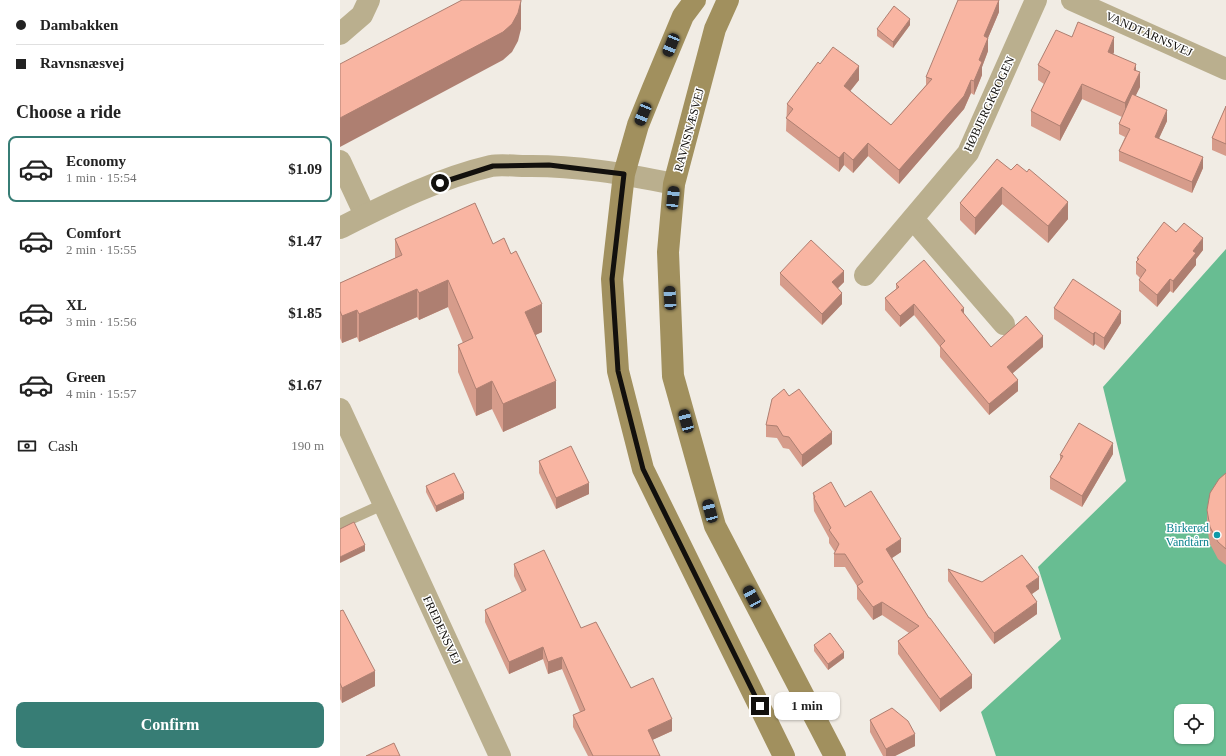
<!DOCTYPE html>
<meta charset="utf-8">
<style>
:root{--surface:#fff;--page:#f6f6f6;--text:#222;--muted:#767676;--line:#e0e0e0;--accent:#377d75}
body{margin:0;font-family:Georgia,serif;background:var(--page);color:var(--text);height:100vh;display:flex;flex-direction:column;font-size:15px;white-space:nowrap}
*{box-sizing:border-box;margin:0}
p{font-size:13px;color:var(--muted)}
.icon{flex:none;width:22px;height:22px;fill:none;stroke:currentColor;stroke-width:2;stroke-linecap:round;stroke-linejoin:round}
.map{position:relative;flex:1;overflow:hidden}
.drawer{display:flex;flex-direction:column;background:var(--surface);width:340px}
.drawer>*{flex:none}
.banner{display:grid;align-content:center;height:88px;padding:0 16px;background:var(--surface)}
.fabs{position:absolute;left:834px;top:704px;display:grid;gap:8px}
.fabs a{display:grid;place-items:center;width:40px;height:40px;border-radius:8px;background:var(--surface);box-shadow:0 1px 3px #0004;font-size:20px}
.end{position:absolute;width:18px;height:18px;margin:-9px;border:5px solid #12100d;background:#fff;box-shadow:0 0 0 2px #fff}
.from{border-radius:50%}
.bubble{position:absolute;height:28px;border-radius:8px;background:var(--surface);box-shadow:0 1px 3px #0004;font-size:13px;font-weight:600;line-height:28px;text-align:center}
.car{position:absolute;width:12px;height:24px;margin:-12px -6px;border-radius:5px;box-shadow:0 0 3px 1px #0007;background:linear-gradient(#222 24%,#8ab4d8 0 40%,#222 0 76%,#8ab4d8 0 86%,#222 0)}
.banner b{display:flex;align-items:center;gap:14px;height:38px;font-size:15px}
.banner b+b{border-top:1px solid var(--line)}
.banner i{width:10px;height:10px;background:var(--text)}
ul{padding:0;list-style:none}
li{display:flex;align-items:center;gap:12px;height:66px;margin:0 8px 6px;padding:0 8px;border:2px solid transparent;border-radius:8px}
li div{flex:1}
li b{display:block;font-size:15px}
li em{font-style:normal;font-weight:600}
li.selected{border-color:var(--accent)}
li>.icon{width:36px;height:36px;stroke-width:1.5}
h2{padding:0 16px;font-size:18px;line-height:48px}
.pay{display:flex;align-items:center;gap:10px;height:44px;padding:0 16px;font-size:15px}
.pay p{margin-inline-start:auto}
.cta{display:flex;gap:8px;margin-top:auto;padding:8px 16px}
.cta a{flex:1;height:46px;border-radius:8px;background:var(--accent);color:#fff;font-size:16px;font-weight:600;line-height:46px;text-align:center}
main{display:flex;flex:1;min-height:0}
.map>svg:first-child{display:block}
</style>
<main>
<section class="drawer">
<div class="banner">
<b><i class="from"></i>Dambakken</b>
<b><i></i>Ravnsnæsvej</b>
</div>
<h2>Choose a ride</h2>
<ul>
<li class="selected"><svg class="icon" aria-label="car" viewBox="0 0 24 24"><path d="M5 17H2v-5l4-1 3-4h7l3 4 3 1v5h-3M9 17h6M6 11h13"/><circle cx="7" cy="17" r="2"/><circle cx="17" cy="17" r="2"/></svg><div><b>Economy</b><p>1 min · 15:54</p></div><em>$1.09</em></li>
<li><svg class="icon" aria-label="car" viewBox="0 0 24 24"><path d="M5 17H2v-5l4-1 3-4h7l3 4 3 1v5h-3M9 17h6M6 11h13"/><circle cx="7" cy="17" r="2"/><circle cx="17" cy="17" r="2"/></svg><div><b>Comfort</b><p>2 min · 15:55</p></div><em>$1.47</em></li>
<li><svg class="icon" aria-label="car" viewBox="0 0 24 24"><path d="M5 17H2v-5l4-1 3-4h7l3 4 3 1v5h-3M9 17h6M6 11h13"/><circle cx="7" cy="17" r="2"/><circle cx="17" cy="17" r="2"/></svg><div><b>XL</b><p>3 min · 15:56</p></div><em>$1.85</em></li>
<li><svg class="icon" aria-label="car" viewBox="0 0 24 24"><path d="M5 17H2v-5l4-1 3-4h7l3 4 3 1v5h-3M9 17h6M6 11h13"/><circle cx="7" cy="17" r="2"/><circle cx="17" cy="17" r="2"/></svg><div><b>Green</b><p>4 min · 15:57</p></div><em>$1.67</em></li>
</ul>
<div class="pay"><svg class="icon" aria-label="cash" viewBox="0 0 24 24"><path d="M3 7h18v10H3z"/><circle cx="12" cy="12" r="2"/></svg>Cash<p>190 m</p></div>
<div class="cta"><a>Confirm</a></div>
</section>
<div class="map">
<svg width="886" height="756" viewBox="0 0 886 756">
<rect width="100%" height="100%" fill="#f1ece4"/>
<!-- forest -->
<path fill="#68bd92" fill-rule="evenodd" d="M886,249V756H656L641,712L721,639L698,567L786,481L763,387ZM841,711H867V737H841Z"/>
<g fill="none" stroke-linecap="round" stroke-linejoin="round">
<!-- service -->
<polyline stroke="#baaf8e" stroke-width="11" points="0,524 44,504"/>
<!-- minor -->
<g stroke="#baaf8e" stroke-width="22">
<polyline points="732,0 886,69"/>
<polyline points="0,34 22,15 29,0"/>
<polyline points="0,161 25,215"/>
<polyline points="573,219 664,324"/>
<path d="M0,228C48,204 99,178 151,166C161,164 174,166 184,166C235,165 285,174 334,184"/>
<polyline points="525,275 628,153 696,0"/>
<polyline points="0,409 160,756"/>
</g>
<!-- secondary -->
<g stroke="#a1905e" stroke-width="22">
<polyline points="355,0 343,16 313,88 298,125 284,174 272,279 278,371 303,469 444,756"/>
<polyline points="388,0 375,29 334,184 328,252 333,376 375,526 495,756"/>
</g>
</g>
<!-- wall -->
<g fill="#d69c8b">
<polygon points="659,0 659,12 648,38 648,51 642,67 642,75 634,95 631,93 624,109 559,184 528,156 513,173 504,165 499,172 446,131 447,104 480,64 519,80 510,91 551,125 586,85 586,77"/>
<polygon points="570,25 553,48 537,36 537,29"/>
<polygon points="732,37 774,52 773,54 796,70 800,87 795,96 827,121 819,138 863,168 852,193 779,161 779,151 785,137 779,134 779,124 782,117 742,99 720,141 691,126 691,111 704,84 698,80 698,65"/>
<polygon points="886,106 886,156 872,150 872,138"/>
<polygon points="657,159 728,219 708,243 662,204 635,235 620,220 620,203"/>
<polygon points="836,232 863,250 856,259 856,265 833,293 830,291 817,307 799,291 799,280 800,278 796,274 796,262 797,261 797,258"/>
<polygon points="55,239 153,244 202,332 195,335 216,408 163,432 152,409 136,416 118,372 118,345 123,343 108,307 79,320 77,317 19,342 17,337 2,343 0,338 0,283 55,258"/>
<polygon points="440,273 504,282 498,288 502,304 482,325 440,285"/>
<polygon points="556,284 624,314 651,347 703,347 673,373 678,391 649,415 600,357 600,347 574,315 560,327 545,310 545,298 556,289"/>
<polygon points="714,308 781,323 764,350 755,344 753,346 714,319"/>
<polygon points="449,396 492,444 462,467 449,449 443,448 437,438 426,437 426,425"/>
<polygon points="773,454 742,507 710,489 710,477 720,461 720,455"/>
<polygon points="199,461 249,494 216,509 199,473"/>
<polygon points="886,473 886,565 878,559 870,544 867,527 867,510"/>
<polygon points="86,486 124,499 96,512 86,492"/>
<polygon points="473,493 505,507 561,552 552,558 632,688 600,712 558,654 558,641 569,633 542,615 533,620 517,599 517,586 505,567 494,567 494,554 495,552 489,543 489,538 474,511"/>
<polygon points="174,564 241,628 291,688 332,731 312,740 320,756 248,756 233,727 233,715 240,712 222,669 208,674 203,659 169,674 145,622 145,610 182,593 174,576"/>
<polygon points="608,569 642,582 699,589 692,594 697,614 654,644 608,581"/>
<polygon points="0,611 35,686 2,703 0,699"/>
<polygon points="474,645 504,658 488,670 474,651"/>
<polygon points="530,720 575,746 555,756 543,756 530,732"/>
</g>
<!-- shaded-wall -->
<g fill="#ae7f71">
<polygon points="659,0 659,12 648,38 648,51 642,67 642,75 634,95 634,81 639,60 644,36"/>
<polygon points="181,1 181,29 178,41 172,52 163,60 0,147 0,118"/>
<polygon points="570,19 570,25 553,48 553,42"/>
<polygon points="774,37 774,52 768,67 768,52"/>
<polygon points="796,64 796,79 800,72 800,87 785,118 785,103"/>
<polygon points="519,66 519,80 504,99 504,86"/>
<polygon points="631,80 631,93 624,109 559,184 559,170"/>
<polygon points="742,84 742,99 720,141 720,126"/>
<polygon points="827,110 827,121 815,147 815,137"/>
<polygon points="528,143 528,156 513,173 513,160"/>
<polygon points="504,152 504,165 499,172 499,158"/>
<polygon points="863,157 863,168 852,193 852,182"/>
<polygon points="662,187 662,204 635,235 635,218"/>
<polygon points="728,202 728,219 708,243 708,226"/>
<polygon points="863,238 863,250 856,259 856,265 833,293 833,281 853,251"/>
<polygon points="504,271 504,282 492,294 492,282"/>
<polygon points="830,279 830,291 817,307 817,295"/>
<polygon points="108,280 108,307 79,320 79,293"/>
<polygon points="77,289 77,317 19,342 19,314"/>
<polygon points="502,293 502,304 482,325 482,314"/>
<polygon points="202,304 202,332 185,340 185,312"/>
<polygon points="574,304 574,315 560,327 560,316"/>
<polygon points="624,308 624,319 621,310"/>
<polygon points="17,310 17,337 2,343 2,316"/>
<polygon points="781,311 781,323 764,350 764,338"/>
<polygon points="755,332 755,344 753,346 753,334"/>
<polygon points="703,336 703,347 667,378 667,367"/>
<polygon points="678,380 678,391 649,415 649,404"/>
<polygon points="152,381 152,409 136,416 136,389"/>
<polygon points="216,381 216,408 163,432 163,404"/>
<polygon points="492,432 492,444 462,467 462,455"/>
<polygon points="773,443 773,454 742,507 742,496"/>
<polygon points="249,483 249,494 216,509 216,498"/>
<polygon points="124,493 124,499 96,512 96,506"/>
<polygon points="561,539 561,552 546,562 546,549"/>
<polygon points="25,545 25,551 0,563 0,557"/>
<polygon points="699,577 699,589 686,598 686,586"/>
<polygon points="542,602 542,615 533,620 533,607"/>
<polygon points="697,602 697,614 654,644 654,633"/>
<polygon points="203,647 203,659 169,674 169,662"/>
<polygon points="504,652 504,658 488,670 488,664"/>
<polygon points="222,657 222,669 208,674 208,662"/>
<polygon points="35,671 35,686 2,703 2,688"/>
<polygon points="632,675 632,688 600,712 600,699"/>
<polygon points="332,719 332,731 308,742 308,730"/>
<polygon points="575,734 575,746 555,756 546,756 546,749"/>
</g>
<!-- building -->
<g fill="#f9b5a2" stroke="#ae7f71">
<polygon points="122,0 181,0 181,1 178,13 172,24 163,32 0,118 0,64"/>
<polygon points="618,0 659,0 644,36 648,38 639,60 642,62 634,81 631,80 624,96 559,170 528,143 513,160 504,152 499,158 446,118 453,109 447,104 478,62 480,64 493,47 519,66 504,86 551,125 592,79 586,77"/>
<polygon points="554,6 570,19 553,42 537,29"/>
<polygon points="738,22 774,37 768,52 796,64 794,70 800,72 785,103 742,84 720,126 691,111 710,72 698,65 716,30 732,37"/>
<polygon points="792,94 827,110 815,137 863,157 852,182 779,151 790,129 779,124"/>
<polygon points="886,106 886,144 872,138"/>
<polygon points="657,159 671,170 677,164 687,172 689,169 728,202 708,226 662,187 635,218 620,203"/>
<polygon points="135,203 153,244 164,238 171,254 176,251 202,304 185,312 216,381 163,404 152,381 136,389 118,345 133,338 108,280 79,293 77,289 19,314 17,310 2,316 0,311 0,283 62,255 55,239"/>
<polygon points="824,222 836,232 844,223 863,238 853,251 856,253 833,281 830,279 817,295 799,280 806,270 796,262 799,259 797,258"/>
<polygon points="471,240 504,271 492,282 502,293 482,314 440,273"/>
<polygon points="584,260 624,308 621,310 651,347 686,316 703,336 667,367 678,380 649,404 600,346 605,341 574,304 560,316 545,298 559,287 556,284"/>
<polygon points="733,279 781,311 764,338 755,332 753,334 714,308"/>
<polygon points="444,389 449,396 459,389 492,432 462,455 449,437 443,436 437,426 426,425 432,399"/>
<polygon points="739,423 773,443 742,496 710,477 723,456 720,455"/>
<polygon points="231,446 249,483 216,498 199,461"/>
<polygon points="114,473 124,493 96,506 86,486"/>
<polygon points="886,473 886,549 878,542 870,527 867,510 870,493 879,479"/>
<polygon points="491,482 505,507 531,491 561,539 546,549 589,618 590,618 632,675 600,699 558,641 579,626 542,602 533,607 517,586 523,582 505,554 494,554 499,544 489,530 491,528 474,498 475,497 473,493"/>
<polygon points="14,522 25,545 0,557 0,529"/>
<polygon points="204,550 241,628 256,622 291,688 313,678 332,719 308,730 320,756 253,756 233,715 245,710 222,657 208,662 203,647 169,662 145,610 186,590 174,564"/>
<polygon points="682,555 699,577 686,586 697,602 654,633 608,569 642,582"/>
<polygon points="3,610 35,671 2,688 0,683 0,611"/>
<polygon points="490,633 504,652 488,664 474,645"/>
<polygon points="552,708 568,721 575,734 546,749 530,720"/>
<polygon points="54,743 60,756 26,756"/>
</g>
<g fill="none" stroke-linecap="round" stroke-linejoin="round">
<!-- route -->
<polyline stroke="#12100d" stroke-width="5" points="100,183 153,166 209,165 284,174 272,279 278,371 303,469 420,706"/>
</g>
<!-- markers -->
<circle fill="#0f9aa8" stroke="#fff" stroke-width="1.5" cx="877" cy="535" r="4"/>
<g text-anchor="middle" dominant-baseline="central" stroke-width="3" stroke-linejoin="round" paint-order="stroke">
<!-- street labels -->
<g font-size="12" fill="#12100d" stroke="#fff">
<text transform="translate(809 34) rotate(24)">VANDTÅRNSVEJ</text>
<text transform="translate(649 104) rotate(-65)">HØBJERGKROGEN</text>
<text transform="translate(349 130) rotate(-75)">RAVNSNÆSVEJ</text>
<text transform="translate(102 630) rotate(65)">FREDENSVEJ</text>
</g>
<!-- culture labels -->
<g font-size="12" fill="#0d838f" stroke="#fff" text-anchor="end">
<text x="869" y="528">Birkerød<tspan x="869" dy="14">Vandtårn</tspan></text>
</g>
</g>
</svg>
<div class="fabs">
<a><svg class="icon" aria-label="locate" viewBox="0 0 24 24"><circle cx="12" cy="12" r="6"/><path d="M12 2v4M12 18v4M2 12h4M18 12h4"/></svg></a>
</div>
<i class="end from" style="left:100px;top:183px"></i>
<i class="end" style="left:420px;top:706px"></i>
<div class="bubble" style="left:434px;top:692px;width:66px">1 min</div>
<i class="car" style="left:331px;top:45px;rotate:202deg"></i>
<i class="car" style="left:303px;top:114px;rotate:202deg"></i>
<i class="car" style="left:333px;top:198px;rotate:6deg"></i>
<i class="car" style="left:330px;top:298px;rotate:357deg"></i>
<i class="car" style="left:346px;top:421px;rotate:345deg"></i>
<i class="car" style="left:370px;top:511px;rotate:345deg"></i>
<i class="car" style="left:412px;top:597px;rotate:332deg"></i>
</div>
</main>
